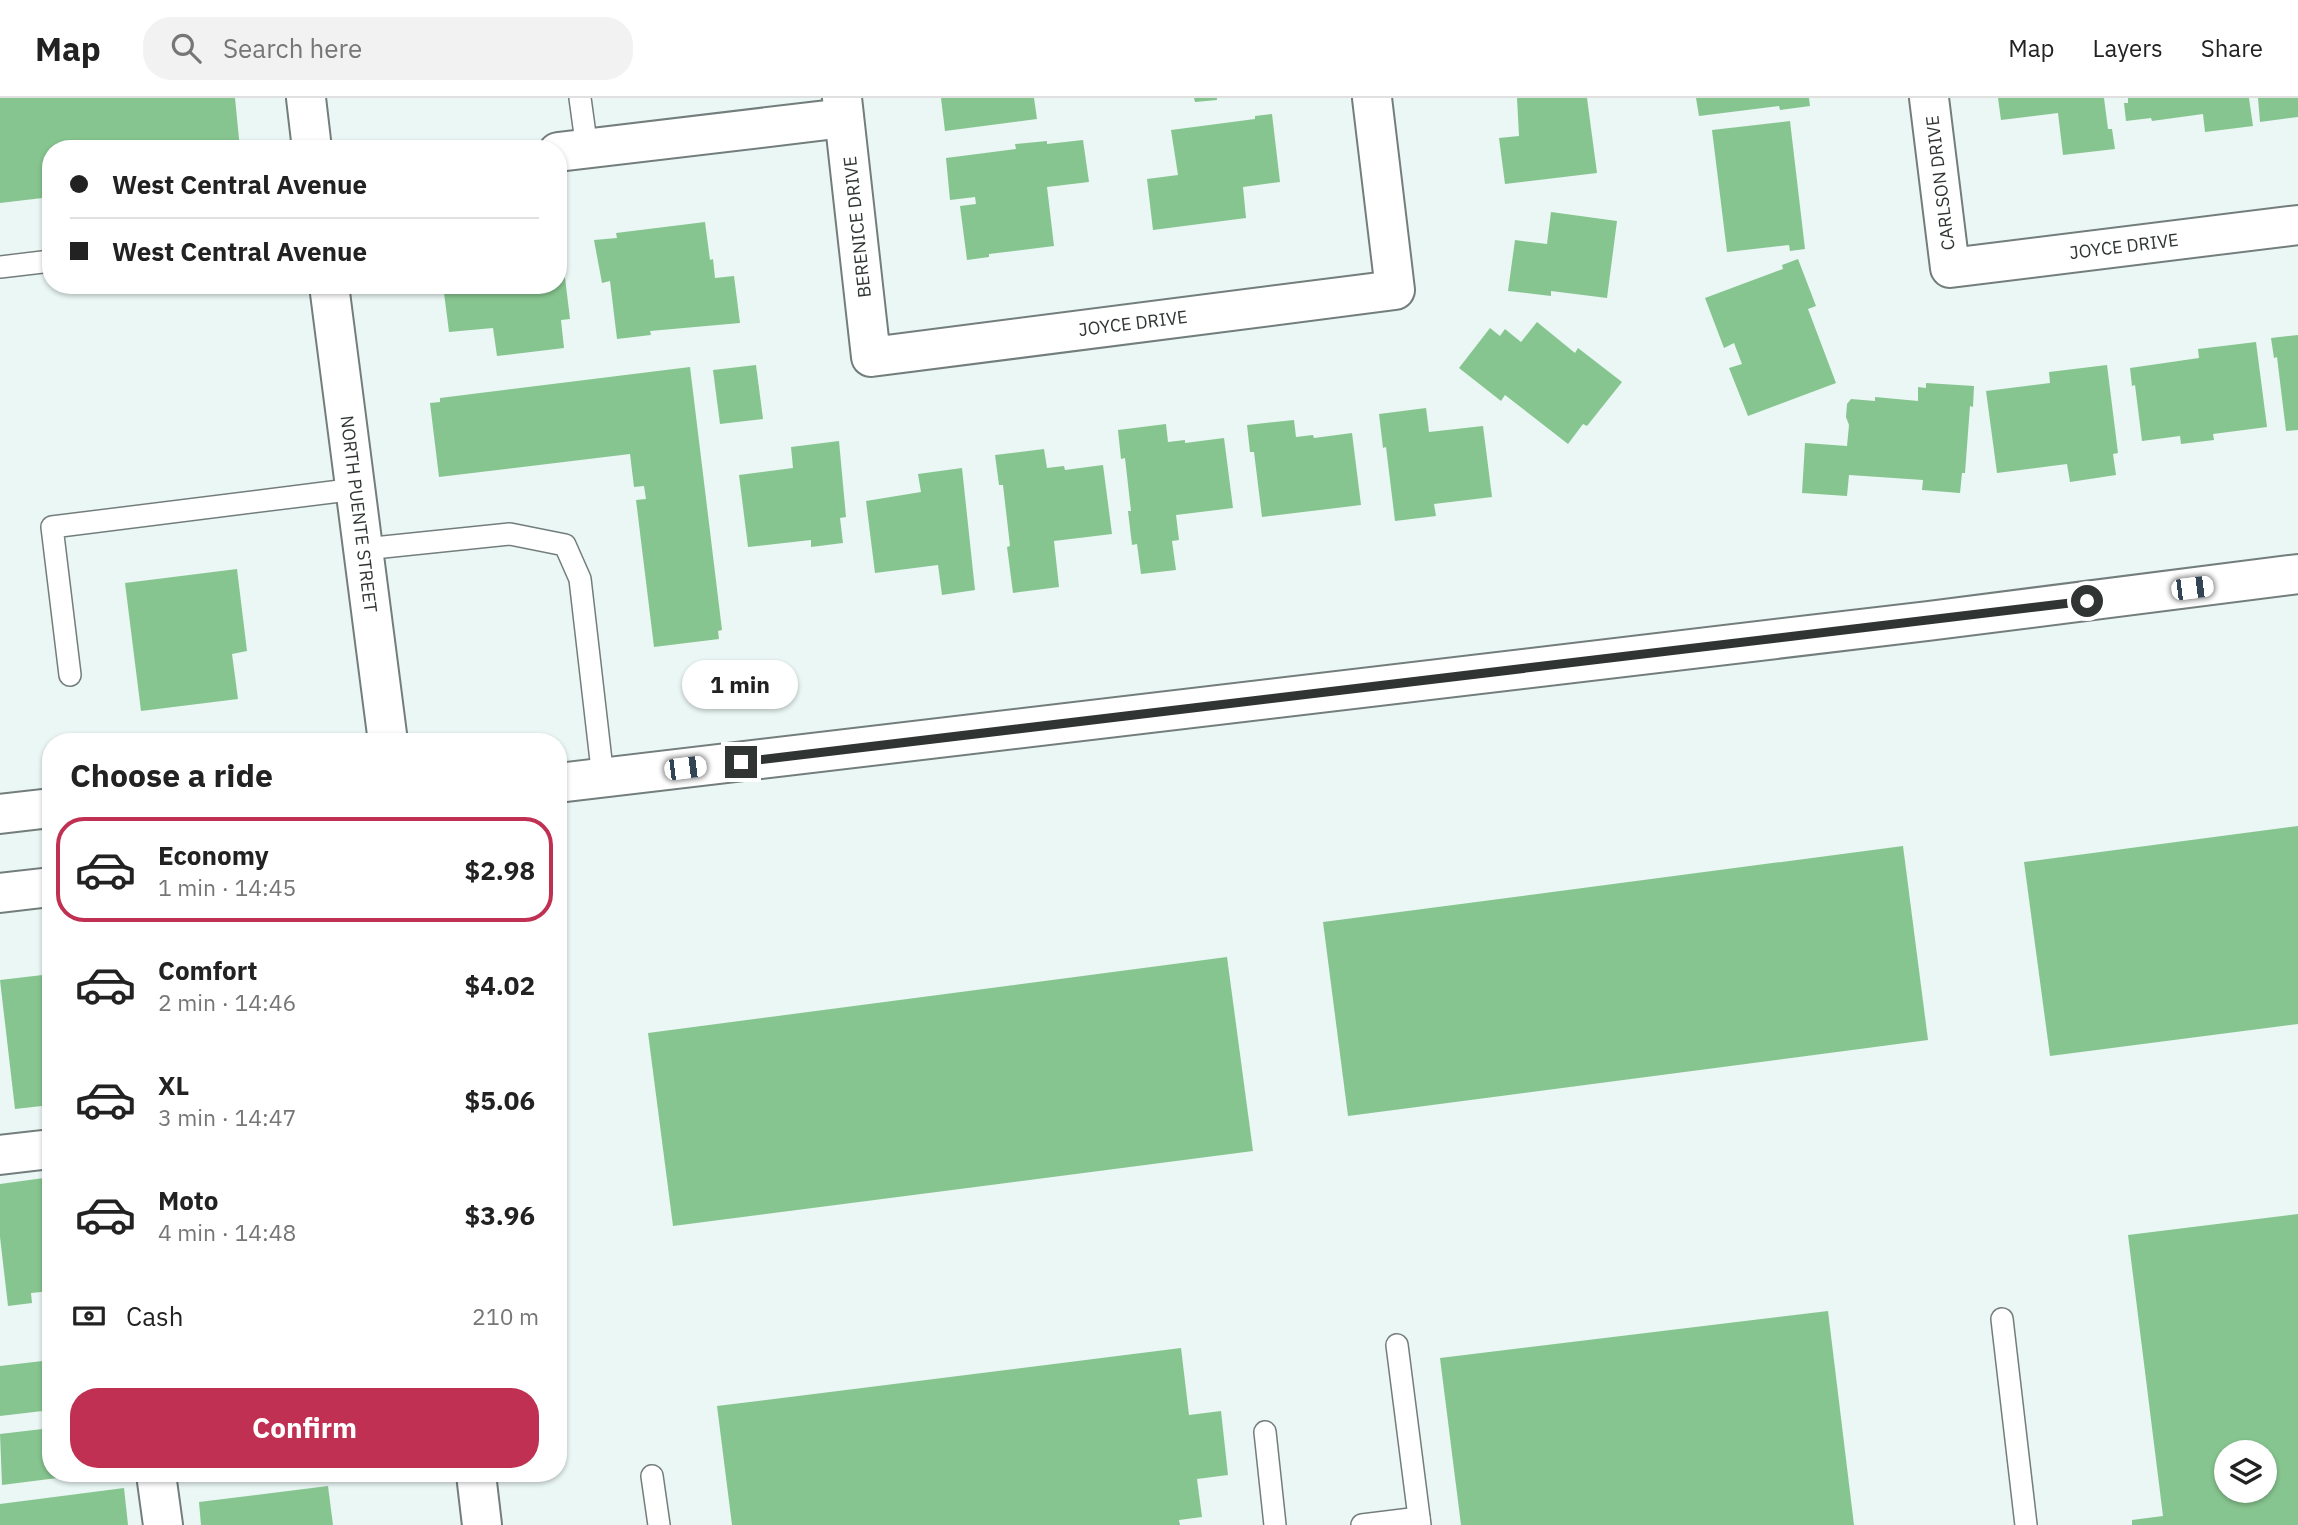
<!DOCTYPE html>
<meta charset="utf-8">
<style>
:root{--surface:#fff;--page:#f2f2f2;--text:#222;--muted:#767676;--line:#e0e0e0;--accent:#c03052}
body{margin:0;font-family:"IBM Plex Sans",sans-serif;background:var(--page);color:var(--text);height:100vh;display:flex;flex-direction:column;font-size:26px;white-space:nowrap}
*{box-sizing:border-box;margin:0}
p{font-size:23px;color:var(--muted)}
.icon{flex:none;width:38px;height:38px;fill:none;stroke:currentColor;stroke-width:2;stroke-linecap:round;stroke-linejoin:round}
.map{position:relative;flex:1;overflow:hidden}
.side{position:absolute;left:42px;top:635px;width:525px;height:749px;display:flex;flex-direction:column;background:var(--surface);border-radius:28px;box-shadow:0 2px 5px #0004}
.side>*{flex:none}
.guide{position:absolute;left:42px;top:42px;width:525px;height:154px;border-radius:28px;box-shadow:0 2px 5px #0004;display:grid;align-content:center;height:154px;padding:0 28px;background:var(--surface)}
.fabs{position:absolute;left:2214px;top:1342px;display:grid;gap:14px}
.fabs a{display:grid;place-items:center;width:63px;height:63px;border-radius:50%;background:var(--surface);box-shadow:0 2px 5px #0004;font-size:35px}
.end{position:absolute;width:32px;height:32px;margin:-16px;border:9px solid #303534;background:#fff;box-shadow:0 0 0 4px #fff}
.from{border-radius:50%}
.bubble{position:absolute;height:49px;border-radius:24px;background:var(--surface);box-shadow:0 2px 5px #0004;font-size:23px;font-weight:800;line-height:49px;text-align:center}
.car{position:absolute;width:21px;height:42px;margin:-21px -10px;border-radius:9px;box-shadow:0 0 5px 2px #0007;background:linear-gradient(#fff 24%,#345 0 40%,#fff 0 76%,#345 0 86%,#fff 0)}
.guide b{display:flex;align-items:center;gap:24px;height:66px;font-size:26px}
.guide b+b{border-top:2px solid var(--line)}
.guide i{width:18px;height:18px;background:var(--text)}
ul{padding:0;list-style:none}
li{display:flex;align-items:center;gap:21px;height:105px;margin:0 14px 10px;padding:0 14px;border:4px solid transparent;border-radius:28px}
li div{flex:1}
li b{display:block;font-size:26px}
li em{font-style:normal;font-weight:800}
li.selected{border-color:var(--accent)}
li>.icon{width:63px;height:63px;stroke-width:1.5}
h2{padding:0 28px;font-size:32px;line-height:84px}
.pay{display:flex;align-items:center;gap:18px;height:77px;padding:0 28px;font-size:26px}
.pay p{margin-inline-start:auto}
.action{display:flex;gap:14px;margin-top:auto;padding:14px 28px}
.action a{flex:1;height:80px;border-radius:28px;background:var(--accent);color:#fff;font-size:28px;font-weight:800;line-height:80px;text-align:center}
header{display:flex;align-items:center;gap:42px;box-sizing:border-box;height:98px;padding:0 35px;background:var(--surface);border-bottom:2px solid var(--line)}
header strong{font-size:33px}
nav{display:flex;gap:38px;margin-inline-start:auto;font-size:24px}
.search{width:490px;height:63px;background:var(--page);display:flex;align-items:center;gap:18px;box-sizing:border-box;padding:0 24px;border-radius:28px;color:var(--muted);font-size:26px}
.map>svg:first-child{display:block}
</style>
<header>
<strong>Map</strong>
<div class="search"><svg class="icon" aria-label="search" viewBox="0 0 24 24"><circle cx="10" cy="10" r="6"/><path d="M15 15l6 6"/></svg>Search here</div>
<nav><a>Map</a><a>Layers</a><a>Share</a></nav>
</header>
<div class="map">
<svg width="2298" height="1427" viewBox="0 0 2298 1427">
<rect width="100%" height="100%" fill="#eaf7f4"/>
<!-- building -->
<g fill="#87c590" fill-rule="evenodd">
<polygon points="0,0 235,0 240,51 51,51 51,99 0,105"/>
<polygon points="941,0 1034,0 1037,21 945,33"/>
<polygon points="1194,0 1217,0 1217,2 1195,4"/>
<polygon points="1517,0 1587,0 1597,75 1505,86 1499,40 1519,38"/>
<polygon points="1696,0 1809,0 1810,8 1780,12 1779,8 1699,18"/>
<polygon points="1998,0 2104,0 2108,31 2112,31 2115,51 2063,57 2058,15 2001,22"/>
<polygon points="2128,0 2249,0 2253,28 2205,34 2203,16 2152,23 2151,20 2126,23 2124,5 2128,5"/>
<polygon points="2258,0 2298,0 2298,19 2260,24"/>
<polygon points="1272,16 1280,84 1243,89 1246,120 1153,132 1147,81 1178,77 1171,32 1255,21 1255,18"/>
<polygon points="1790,23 1805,151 1790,153 1789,147 1727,154 1712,32"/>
<polygon points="1083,42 1089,84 1047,89 1054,148 989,156 989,159 967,162 960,108 976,106 975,99 950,102 946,60 1016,51 1015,46 1047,43 1047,46"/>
<polygon points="1551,114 1617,123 1607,200 1551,193 1551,198 1508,193 1515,142 1547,146"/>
<polygon points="705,124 710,162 713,161 715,180 734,178 740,225 650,233 651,237 617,241 610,183 602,185 594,142 617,140 616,135"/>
<polygon points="1798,161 1816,208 1808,211 1836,285 1748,318 1729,270 1742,266 1734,245 1724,250 1705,200 1783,171 1782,167"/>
<polygon points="563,163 570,221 561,222 564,250 497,258 493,230 449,234 443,187 558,187 558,164"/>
<polygon points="1537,224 1575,255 1578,250 1622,284 1587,328 1583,326 1568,346 1505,297 1501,303 1459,270 1490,230 1500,238 1505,231 1521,244"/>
<polygon points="2298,237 2298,332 2286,333 2277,259 2274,260 2271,240"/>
<polygon points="2256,244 2267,329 2213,336 2214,342 2181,346 2180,338 2142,343 2135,287 2132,288 2130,270 2199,260 2198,251"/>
<polygon points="756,267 763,321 720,326 713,272"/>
<polygon points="2107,267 2118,355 2113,356 2116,377 2070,384 2067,366 1997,375 1986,293 2050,285 2049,274"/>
<polygon points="690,269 722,532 718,533 719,541 654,549 636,402 646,401 644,388 634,389 630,356 439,379 430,305 440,304 440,300"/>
<polygon points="1926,285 1974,288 1973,309 1970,308 1965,375 1962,375 1960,395 1922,392 1923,382 1849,377 1847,398 1802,395 1805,345 1847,348 1849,327 1846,319 1847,306 1851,301 1875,303 1875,299 1918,303 1918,289 1926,290"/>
<polygon points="1426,310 1429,334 1483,328 1492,399 1434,406 1436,418 1395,423 1386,349 1383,350 1379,316"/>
<polygon points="1294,322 1296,339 1313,337 1314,340 1352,335 1361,407 1262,419 1254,354 1250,354 1247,327"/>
<polygon points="1166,326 1168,344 1185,342 1185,345 1224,340 1233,410 1176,417 1179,442 1172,443 1176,472 1141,476 1137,446 1132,447 1128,413 1131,413 1125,360 1121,361 1118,332"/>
<polygon points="839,343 846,419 840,420 843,445 811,449 811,442 748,449 739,377 793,370 791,349"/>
<polygon points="1044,351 1047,370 1064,368 1065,372 1103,367 1112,436 1054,443 1059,489 1013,495 1007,449 1010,448 1003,387 999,387 995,357"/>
<polygon points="962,370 975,492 942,497 938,467 875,475 866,403 921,394 918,376"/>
<polygon points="237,471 247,553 232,556 238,601 141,613 125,485"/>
<polygon points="2298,728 2298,926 2050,958 2024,764"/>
<polygon points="1903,748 1928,942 1348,1018 1323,824"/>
<polygon points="1227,859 1253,1053 673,1128 648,935"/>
<polygon points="51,876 51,1007 15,1011 0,882"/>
<polygon points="44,1080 51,1137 51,1193 31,1195 32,1205 8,1208 0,1139 0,1086"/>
<path d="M2298,1116V1427H2132V1422L2163,1418L2128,1137ZM2226,1354H2264V1393H2226Z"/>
<polygon points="1828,1213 1854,1427 1461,1427 1440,1260"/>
<polygon points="1181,1250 1189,1317 1221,1313 1228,1377 1197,1381 1202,1419 1179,1422 1180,1427 732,1427 717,1308"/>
<polygon points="51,1262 51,1312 0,1318 0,1268"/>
<polygon points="51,1330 51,1376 81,1377 2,1387 0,1336"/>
<polygon points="328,1388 333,1427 201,1427 199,1404"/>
<polygon points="124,1390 128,1427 0,1427 0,1406"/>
</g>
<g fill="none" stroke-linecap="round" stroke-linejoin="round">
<!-- service casing -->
<g stroke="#737e7c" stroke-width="24">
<g id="service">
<polyline points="580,0 587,51"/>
<polyline points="0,169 51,163"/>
<polyline points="364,451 510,436 565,447 580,481 603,680"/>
<polyline points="70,577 52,429 356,391"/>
<polyline points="2002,1221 2026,1427"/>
<polyline points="1397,1247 1420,1427"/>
<polyline points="1265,1334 1275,1427"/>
<polyline points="652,1378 659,1427"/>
<polyline points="1362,1427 1419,1420"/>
</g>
</g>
<!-- minor casing -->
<g stroke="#737e7c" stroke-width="42">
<g id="minor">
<polyline points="842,0 871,259 1395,192 1372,0"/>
<polyline points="1929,0 1950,170 2298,127"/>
<polyline points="558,54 844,20"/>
<polyline points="0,1057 51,1051"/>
<polyline points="156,1376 163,1427"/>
</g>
</g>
<!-- tertiary casing -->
<g stroke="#737e7c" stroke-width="42">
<g id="tertiary">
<polyline points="306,0 312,51"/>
<polyline points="329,187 388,644"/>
<polyline points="476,1376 482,1427"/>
</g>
</g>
<!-- secondary casing -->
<g stroke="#737e7c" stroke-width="42">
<g id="secondary">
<polyline points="558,685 1928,523 2298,476"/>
<polyline points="0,716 51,710"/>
<polyline points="0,795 51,789"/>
</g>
</g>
<!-- service -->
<use href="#service" stroke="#fff" stroke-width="21"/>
<!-- minor -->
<use href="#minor" stroke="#fff" stroke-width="38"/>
<!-- tertiary -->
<use href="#tertiary" stroke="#fff" stroke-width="38"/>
<!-- secondary -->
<use href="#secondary" stroke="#fff" stroke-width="38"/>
</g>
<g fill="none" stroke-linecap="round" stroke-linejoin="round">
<!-- route -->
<polyline stroke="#303534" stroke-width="9" points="741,664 2087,503"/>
</g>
<g text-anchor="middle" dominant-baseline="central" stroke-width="5" stroke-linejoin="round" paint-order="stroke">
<!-- street labels -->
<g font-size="18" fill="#303534" stroke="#fff">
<text transform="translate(1940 85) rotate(-97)">CARLSON DRIVE</text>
<text transform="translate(857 129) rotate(-96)">BERENICE DRIVE</text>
<text transform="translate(2124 148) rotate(-7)">JOYCE DRIVE</text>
<text transform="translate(1133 225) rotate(-7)">JOYCE DRIVE</text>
<text transform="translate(359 416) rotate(83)">NORTH PUENTE STREET</text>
</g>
</g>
</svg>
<div class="fabs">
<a><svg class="icon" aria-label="layers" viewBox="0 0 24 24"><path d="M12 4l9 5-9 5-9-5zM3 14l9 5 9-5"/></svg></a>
</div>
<i class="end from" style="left:2087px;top:503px"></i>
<i class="end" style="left:741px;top:664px"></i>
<div class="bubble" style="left:682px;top:562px;width:116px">1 min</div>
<i class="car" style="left:2192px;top:490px;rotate:83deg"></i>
<i class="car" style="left:685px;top:670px;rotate:83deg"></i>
<div class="guide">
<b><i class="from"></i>West Central Avenue</b>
<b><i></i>West Central Avenue</b>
</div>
<section class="side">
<h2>Choose a ride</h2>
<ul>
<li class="selected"><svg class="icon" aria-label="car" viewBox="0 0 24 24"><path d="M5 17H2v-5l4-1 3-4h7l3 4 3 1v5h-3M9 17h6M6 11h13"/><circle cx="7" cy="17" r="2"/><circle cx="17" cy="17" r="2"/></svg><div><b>Economy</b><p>1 min · 14:45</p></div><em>$2.98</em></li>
<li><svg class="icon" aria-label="car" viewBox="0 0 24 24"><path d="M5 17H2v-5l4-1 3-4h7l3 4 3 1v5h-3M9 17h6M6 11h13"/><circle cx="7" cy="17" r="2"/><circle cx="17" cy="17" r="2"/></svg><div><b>Comfort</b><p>2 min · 14:46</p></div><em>$4.02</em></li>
<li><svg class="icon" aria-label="car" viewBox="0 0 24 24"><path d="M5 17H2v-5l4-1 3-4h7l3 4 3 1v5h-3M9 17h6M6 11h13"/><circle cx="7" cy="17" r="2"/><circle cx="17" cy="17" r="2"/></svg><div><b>XL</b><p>3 min · 14:47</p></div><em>$5.06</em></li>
<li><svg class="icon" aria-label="car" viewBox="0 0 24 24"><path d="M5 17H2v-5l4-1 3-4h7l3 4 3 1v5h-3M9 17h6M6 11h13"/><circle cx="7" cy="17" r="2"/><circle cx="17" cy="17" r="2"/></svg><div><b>Moto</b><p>4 min · 14:48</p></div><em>$3.96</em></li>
</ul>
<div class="pay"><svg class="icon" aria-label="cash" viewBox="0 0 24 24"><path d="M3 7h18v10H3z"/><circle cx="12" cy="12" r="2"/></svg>Cash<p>210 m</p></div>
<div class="action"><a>Confirm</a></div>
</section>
</div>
